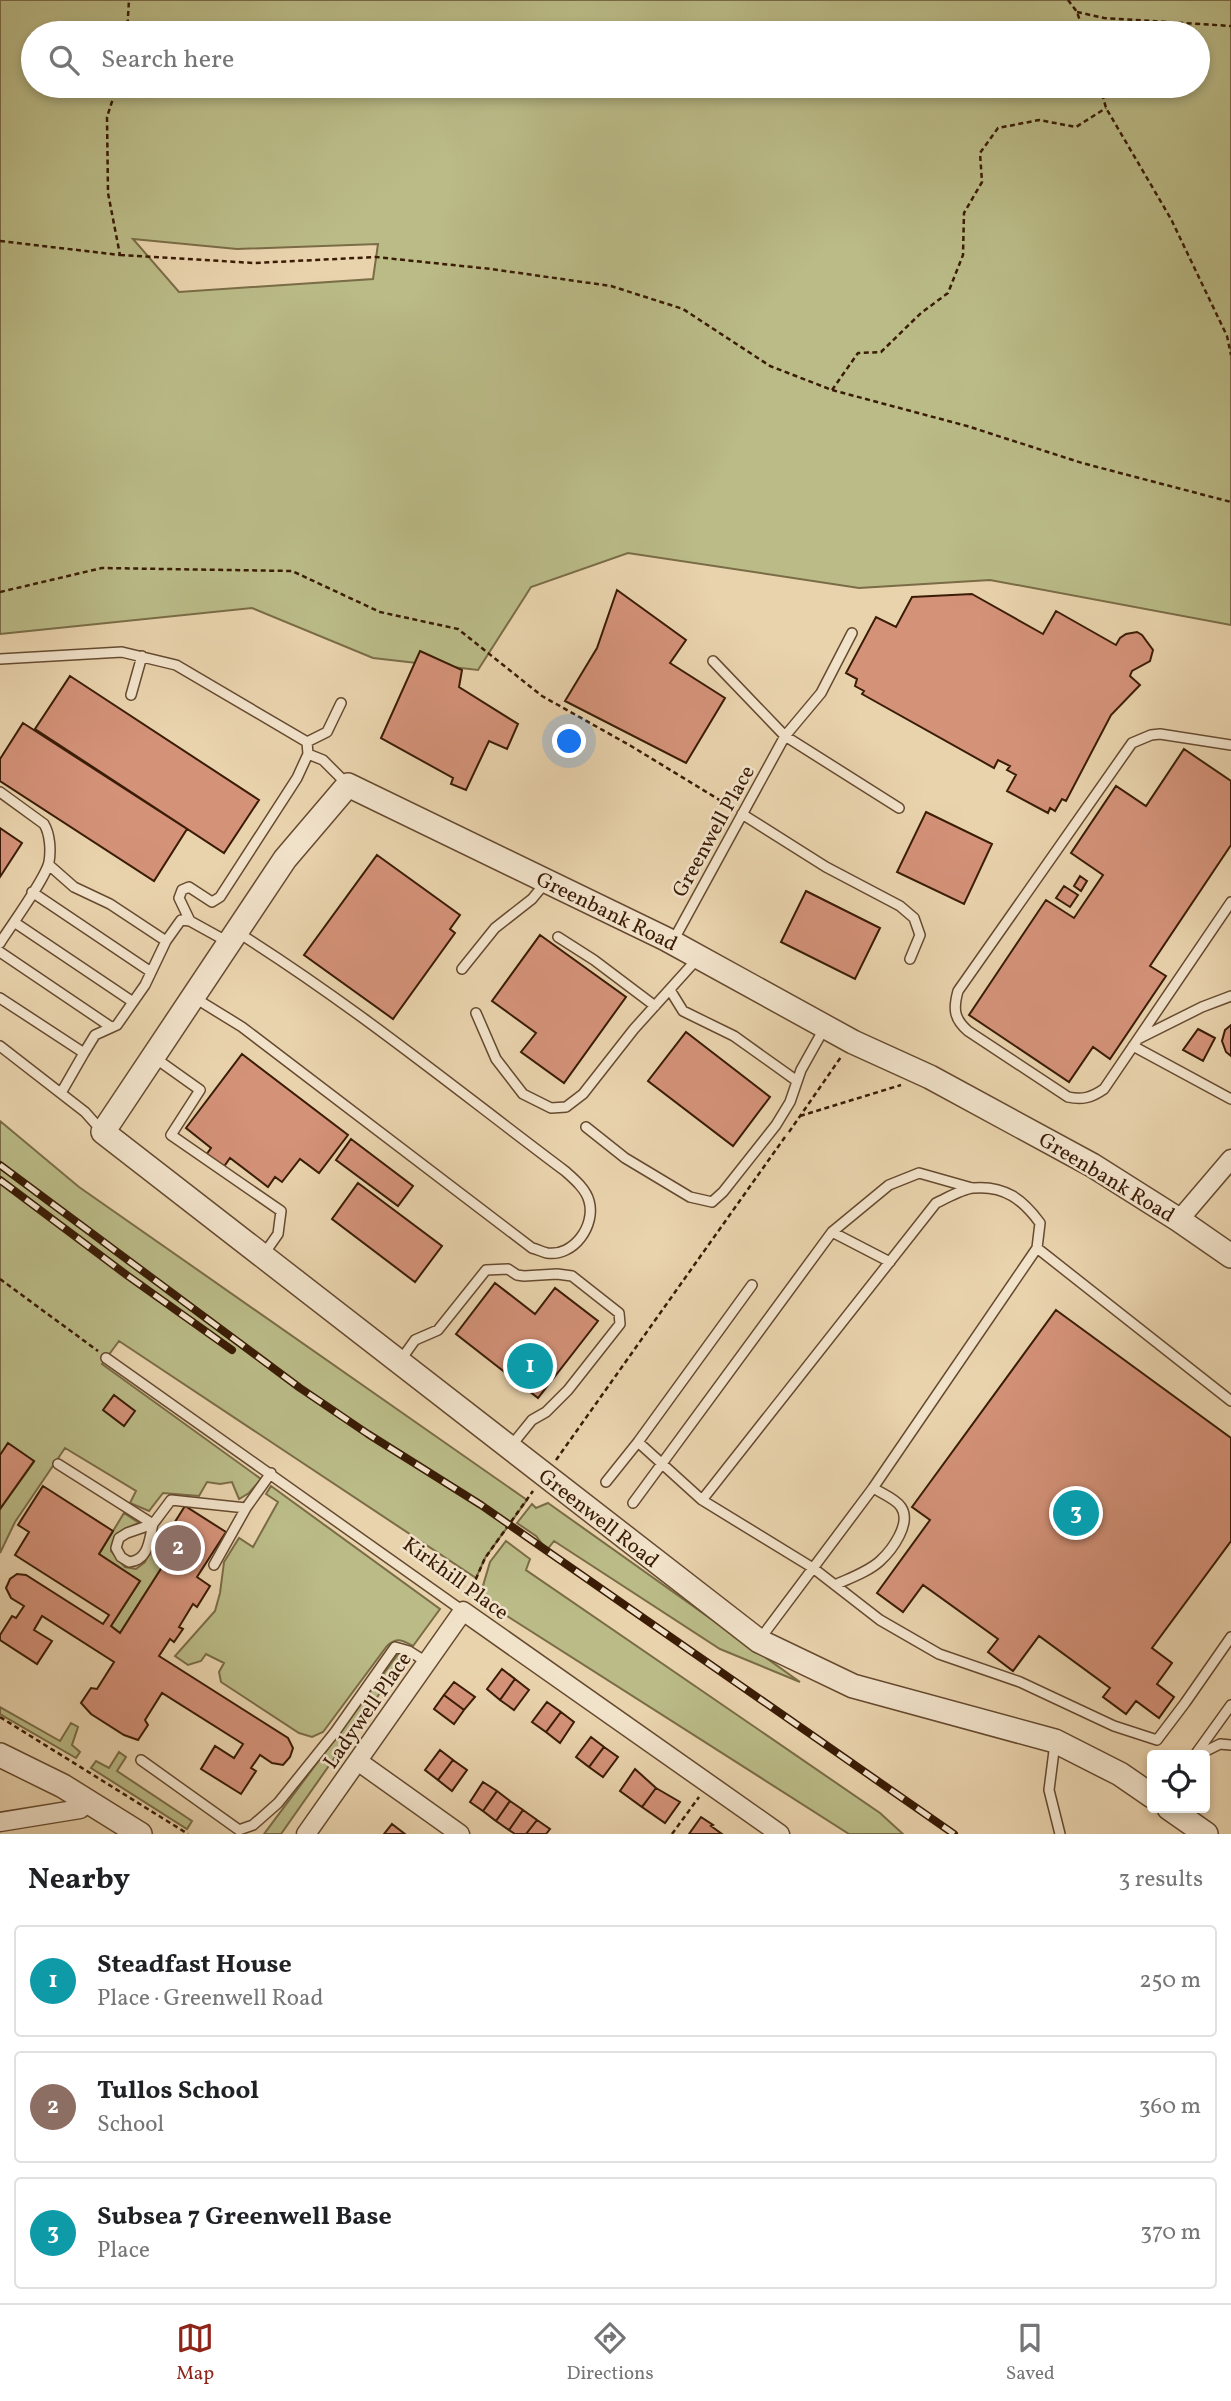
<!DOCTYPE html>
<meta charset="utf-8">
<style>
body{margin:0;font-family:Vollkorn,serif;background:#f6f6f6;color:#202124}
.controls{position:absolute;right:21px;bottom:21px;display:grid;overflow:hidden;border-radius:7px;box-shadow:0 4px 10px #0003}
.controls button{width:63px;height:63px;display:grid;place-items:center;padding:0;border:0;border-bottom:2px solid #e0e0e0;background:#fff;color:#202124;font:35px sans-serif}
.you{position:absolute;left:570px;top:742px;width:24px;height:24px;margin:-18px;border:5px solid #fff;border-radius:50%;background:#1a73e8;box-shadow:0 0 0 10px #1a73e833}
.badge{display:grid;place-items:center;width:46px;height:46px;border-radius:50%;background:#8f2418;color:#fff;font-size:23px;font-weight:700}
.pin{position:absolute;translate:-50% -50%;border:4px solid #fff;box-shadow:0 2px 7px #0006}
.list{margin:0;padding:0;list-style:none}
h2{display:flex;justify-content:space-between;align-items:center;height:91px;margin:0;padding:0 28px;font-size:30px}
h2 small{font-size:23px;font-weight:400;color:#757577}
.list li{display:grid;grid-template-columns:46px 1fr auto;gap:21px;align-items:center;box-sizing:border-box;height:112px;margin:0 14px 14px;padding:0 14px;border:2px solid #e0e0e0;border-radius:7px}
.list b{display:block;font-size:26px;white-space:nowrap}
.list p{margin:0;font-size:23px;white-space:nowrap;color:#757577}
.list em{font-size:23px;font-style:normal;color:#757577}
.icon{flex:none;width:38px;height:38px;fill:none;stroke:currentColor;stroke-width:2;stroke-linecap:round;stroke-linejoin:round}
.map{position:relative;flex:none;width:1231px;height:1834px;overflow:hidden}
.search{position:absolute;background:#fff;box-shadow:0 4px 10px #0003;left:21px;right:21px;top:21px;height:77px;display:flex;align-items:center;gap:18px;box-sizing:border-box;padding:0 24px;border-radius:38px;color:#757577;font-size:26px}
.sheet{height:469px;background:#fff}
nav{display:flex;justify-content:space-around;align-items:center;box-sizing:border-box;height:98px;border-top:2px solid #e0e0e0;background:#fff;font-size:19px;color:#757577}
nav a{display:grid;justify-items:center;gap:4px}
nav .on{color:#8f2418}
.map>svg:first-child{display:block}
.green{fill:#babb87;stroke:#7a6c46;stroke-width:2;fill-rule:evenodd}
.building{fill:#d49279;stroke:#3a1c05;stroke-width:2}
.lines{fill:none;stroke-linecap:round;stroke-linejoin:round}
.service-casing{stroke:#664a2f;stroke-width:12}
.minor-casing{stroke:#664a2f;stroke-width:21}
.tertiary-casing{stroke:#664a2f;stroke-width:26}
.path{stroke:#3a1c05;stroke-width:2.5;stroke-dasharray:5 3.5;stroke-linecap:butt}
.service{stroke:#f1e2ca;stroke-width:9}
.minor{stroke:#f1e2ca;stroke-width:18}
.tertiary{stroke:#f1e2ca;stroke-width:23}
.rail-casing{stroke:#3a1c05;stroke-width:8}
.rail{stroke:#f1e2ca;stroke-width:5;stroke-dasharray:16;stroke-linecap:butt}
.labels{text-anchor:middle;stroke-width:5;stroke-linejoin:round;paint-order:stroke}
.street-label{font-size:21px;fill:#3a1c05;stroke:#f1e2ca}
</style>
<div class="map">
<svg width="1231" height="1834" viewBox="0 0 1231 1834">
<rect width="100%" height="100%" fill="#e9d3ad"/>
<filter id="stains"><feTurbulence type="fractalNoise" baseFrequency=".00286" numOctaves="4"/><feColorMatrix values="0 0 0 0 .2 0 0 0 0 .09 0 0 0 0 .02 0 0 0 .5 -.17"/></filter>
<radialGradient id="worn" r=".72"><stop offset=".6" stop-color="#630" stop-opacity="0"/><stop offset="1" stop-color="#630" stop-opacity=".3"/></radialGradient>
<path class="green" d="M0 0H1231V625L990 580 859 588 628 553 531 587 478 670 373 658 252 608 0 634ZM123 24 128 33H1198V86H136V92L123 90 122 86H33V33H122ZM133 239 237 249 378 244 373 279 179 292Z
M0 1121 79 1187 527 1500 485 1558 476 1578 119 1341 102 1364 261 1479 249 1493 239 1499 232 1482 220 1484 207 1482 199 1496 163 1493 149 1511 130 1503 136 1491 65 1448 15 1522 0 1553V1509L34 1462 0 1455Z
M271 1486 440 1609 413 1646C402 1640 397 1637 387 1646L323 1732 312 1737 299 1733 221 1682 219 1672 224 1663 206 1654 201 1661 188 1665 175 1656 215 1611 220 1593 224 1562 239 1538 253 1547 278 1502 266 1494Z
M548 1503 800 1682 720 1649 554 1541 547 1550 536 1536 517 1523 532 1504 536 1508Z
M124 1513 139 1523C123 1529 114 1533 111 1551L125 1567 136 1569 145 1562 158 1534 164 1533 178 1542 120 1633 111 1626 140 1581 99 1554Z
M506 1541 530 1559 526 1570 880 1813 903 1834H849L482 1600 480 1596 490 1562Z
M399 1653 406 1656 281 1834H264Z
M0 1707 60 1741 71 1723 78 1727 72 1745 80 1752 76 1758 0 1714Z
M119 1752 126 1757 117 1771 192 1821 187 1829 91 1768 96 1761 109 1768Z"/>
<path class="building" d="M617 590 686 640 670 663 725 698 686 763 565 701 597 648Z
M972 594 1043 634 1056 611 1116 645 1120 638 1126 634 1137 632 1142 635 1153 650 1150 661 1132 671 1130 676 1140 685 1111 715 1066 801 1062 799 1055 811 1050 808 1048 813 1007 791 1016 775 1007 770 1010 766 998 760 994 768 862 694 864 691 855 686 857 679 846 673 876 617 896 627 912 597Z
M420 651 462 670 459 687 518 724 507 749 489 741 466 790 451 784 453 778 381 738Z
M70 676 259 800 224 853 35 729Z
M23 723 187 829 154 881 0 781V759Z
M1184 749 1231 781V845L1150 966 1166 976 1110 1059 1093 1047 1069 1082 969 1015 1046 900 1074 918 1103 875 1071 853 1116 786 1146 806Z
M926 812 992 844 964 904 897 872Z
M0 828 22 843 0 877Z
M377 855 460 915 450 929 455 933 393 1019 304 955Z
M1080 876 1087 881 1081 891 1074 886Z
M1064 886 1078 895 1070 907 1056 898Z
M806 891 880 928 855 979 781 942Z
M540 935 626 997 564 1083 521 1052 536 1033 492 1001Z
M1231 1025V1056L1226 1052 1222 1041 1225 1030Z
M1198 1029 1215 1038 1203 1061 1183 1050Z
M686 1032 770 1097 733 1146 648 1081Z
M242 1054 348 1135 319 1173 300 1159 282 1182 275 1177 268 1187 230 1158 223 1168 206 1155 211 1148 186 1128Z
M351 1139 413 1186 398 1206 336 1160Z
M358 1183 442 1246 415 1282 332 1219Z
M495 1283 535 1314 555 1288 598 1321 538 1398 456 1334Z
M1056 1310 1231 1438V1541L1152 1648 1172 1663 1157 1684 1174 1697 1159 1718 1136 1701 1126 1714 1103 1697 1110 1688 1039 1636 1013 1671 988 1652 998 1639 923 1585 903 1612 877 1593 930 1520 912 1507Z
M114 1395 135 1411 124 1426 103 1410Z
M8 1443 34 1461 0 1509V1455Z
M43 1486 113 1531 99 1554 140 1581 111 1626 120 1633 178 1542 183 1545 189 1535 173 1525 185 1506 226 1532 197 1577 210 1586 197 1607 193 1604 179 1627 183 1629 174 1642 170 1639 159 1656 288 1738 293 1748 290 1757 283 1765 272 1763 260 1755 251 1768 256 1771 241 1794 201 1769 215 1746 234 1758 243 1744 162 1693 145 1720 148 1725 138 1740 124 1735 91 1714 81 1703 91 1688 97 1689 114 1662 42 1616 34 1630 52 1641 37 1664 0 1640V1635L12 1616 16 1618 24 1606 11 1598 6 1588 10 1579 17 1574 26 1575 103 1624 109 1615 15 1555 29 1532 18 1525Z
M502 1669 515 1679 500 1700 487 1689Z
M515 1679 529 1690 514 1710 500 1700Z
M454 1682 475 1697 464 1710 444 1695Z
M444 1695 464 1710 454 1724 434 1709Z
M547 1702 561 1712 546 1732 532 1722Z
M561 1712 574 1722 560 1743 546 1732Z
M591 1737 604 1747 589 1767 576 1757Z
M604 1747 618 1757 603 1777 589 1767Z
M440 1750 453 1760 438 1780 425 1770Z
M453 1760 467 1770 452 1791 438 1780Z
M635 1769 656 1788 642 1807 620 1791Z
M483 1782 497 1791 483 1811 470 1802Z
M656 1788 680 1802 665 1823 642 1807Z
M497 1791 510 1801 496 1821 483 1811Z
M510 1801 523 1810 509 1830 496 1821Z
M523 1810 537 1820 526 1834H515L509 1830Z
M701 1817 713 1825 711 1826 722 1834H689Z
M537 1820 550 1829 546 1834H526Z
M392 1824 405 1834H384Z"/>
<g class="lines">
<g class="service-casing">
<path id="service" d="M0 659 122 652 176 665 307 742 308 754 297 778 220 897 212 902 189 887 182 890 179 898 190 921
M713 661 785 736 899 808
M131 695 142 656
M307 742 327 732 341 703
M1231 745 1160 734 1151 735 1132 743 958 991C953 1009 954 1019 968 1031L1068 1097C1082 1100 1091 1098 1104 1089L1231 902
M308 754 323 760 347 784
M0 792 44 824C50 834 51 850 49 862 46 878 10 927 0 943
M742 814 826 867 900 906 914 918 920 935 910 959
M49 865 74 887 110 904 166 941 145 985 117 1025 95 1035 84 1053
M32 892 151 972
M14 922 133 1002
M558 937 594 960 655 1006
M166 941 181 920 190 921 228 942
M673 941 785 736 821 693 852 633
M0 952 111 1027
M462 969 495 928 532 899 546 882
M670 990 683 1011 734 1036 797 1081
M0 998 84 1053 61 1093
M195 998 242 1027 532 1248C537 1249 542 1252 547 1253 574 1257 596 1225 589 1201 586 1189 574 1179 565 1171 457 1090 352 1004 237 932
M476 1013 496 1059 523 1094 551 1108 566 1107 583 1094 634 1029 698 958
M1138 1039 1202 1007 1231 996
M0 1046 85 1112 102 1131
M1133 1046 1231 1099
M155 1058 200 1090 171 1135 281 1211 278 1234 264 1254
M586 1127 625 1158 690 1197 712 1202 723 1192 776 1125 790 1102 801 1070 825 1027
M832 1232 890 1262
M1037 1248 1231 1401
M106 1358 463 1611
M400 1361 415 1340 438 1330 486 1270 508 1269 517 1275 524 1276 557 1274 572 1276 619 1313 620 1324 568 1390 546 1412 532 1420 511 1446
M638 1442 702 1500 813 1568 880 1620 939 1654 1020 1682 1114 1726 1157 1740 1185 1703 1231 1637
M58 1464 153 1524 171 1500 246 1508 271 1473
M606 1482 638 1442 752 1285
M702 1500 936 1203C947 1198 962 1189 973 1188 1005 1185 1023 1200 1040 1223L1037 1248 873 1488 760 1639
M633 1503 832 1232 889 1185 919 1173 972 1188
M153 1524C149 1540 149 1560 129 1562L121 1557 116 1548 119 1538 127 1533Z
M214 1565 246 1508
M835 1585C850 1578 868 1572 880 1561 892 1550 912 1523 901 1507 896 1499 881 1493 873 1488
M1055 1743 1049 1790 1060 1834
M1195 1755 1231 1705
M1198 1755 1220 1744 1231 1745
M141 1760 239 1830 253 1825 278 1803 335 1732 395 1647 409 1651 428 1663"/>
</g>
<g class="minor-casing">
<path id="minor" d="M1179 1220 1231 1159
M359 1762 460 1834
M0 1822 80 1809 87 1801
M306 1834 463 1611 780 1834"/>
</g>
<g class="tertiary-casing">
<path id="tertiary" d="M0 1755 63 1786 140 1834
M1152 1796 1120 1774 1055 1741 853 1686 759 1641 103 1132 285 859 348 785 666 939 853 1042 930 1077 1092 1165 1179 1220 1231 1256
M1169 1808 1206 1834"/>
</g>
<path class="path" d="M1068 0 1077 12 1084 33
M1077 12 1104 18 1231 26
M127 33 129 0
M1100 86 1106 108 1171 219 1227 336 1231 355
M0 241 120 255 108 193 107 117 117 86
M120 255 254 263 376 257 491 269 611 286 683 309 770 366 832 390 967 426 1082 463 1231 502
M832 390 858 353 881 352 921 313 948 293 963 255 964 213 982 182 980 153 998 128 1039 120 1076 127 1106 108
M0 592 102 568 292 571 380 612 458 629 542 696 631 746 731 807
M800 1116 901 1085
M789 1132 841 1057
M0 1279 98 1351
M556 1460 785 1137
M469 1595 485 1558 533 1491
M0 1717 188 1834
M672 1834 699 1797"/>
<use href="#service" class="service"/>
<use href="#minor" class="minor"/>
<use href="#tertiary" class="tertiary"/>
<g class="rail-casing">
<path id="rail" d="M0 1165 300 1388 368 1434 481 1505 954 1834
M0 1180 128 1276 232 1350"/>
</g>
<use href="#rail" class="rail"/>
</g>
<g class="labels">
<g class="street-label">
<text transform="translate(713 831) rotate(-61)" y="7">Greenwell Place</text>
<text transform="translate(607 911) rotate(26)" y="7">Greenbank Road</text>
<text transform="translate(1107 1177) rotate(31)" y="7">Greenbank Road</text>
<text transform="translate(599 1518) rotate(38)" y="7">Greenwell Road</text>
<text transform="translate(456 1578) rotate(36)" y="7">Kirkhill Place</text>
<text transform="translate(367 1710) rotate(-55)" y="7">Ladywell Place</text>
</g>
</g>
<rect width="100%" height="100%" filter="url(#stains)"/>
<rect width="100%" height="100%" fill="url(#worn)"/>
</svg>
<div class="controls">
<button><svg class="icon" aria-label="locate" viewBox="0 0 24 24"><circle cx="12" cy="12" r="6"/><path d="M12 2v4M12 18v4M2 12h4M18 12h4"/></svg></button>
</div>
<div class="you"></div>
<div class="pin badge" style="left:530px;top:1366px;background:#0f9aa8">1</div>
<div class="pin badge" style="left:178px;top:1548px;background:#8d6e63">2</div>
<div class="pin badge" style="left:1076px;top:1513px;background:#0f9aa8">3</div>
<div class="search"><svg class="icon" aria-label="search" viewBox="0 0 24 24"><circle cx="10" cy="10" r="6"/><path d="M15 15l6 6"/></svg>Search here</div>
</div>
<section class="sheet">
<h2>Nearby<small>3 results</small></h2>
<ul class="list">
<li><span class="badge" style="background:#0f9aa8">1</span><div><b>Steadfast House</b><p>Place · Greenwell Road</p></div><em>250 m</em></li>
<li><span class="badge" style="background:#8d6e63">2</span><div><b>Tullos School</b><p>School</p></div><em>360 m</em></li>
<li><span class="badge" style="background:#0f9aa8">3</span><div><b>Subsea 7 Greenwell Base</b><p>Place</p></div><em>370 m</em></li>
</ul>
</section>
<nav>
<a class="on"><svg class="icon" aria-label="map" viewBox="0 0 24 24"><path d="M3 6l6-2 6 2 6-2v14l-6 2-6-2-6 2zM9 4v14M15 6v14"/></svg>Map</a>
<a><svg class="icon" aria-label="directions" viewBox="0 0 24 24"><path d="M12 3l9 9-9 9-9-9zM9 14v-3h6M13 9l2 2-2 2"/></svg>Directions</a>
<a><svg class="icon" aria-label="saved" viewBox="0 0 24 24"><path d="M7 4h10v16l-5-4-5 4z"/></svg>Saved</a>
</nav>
